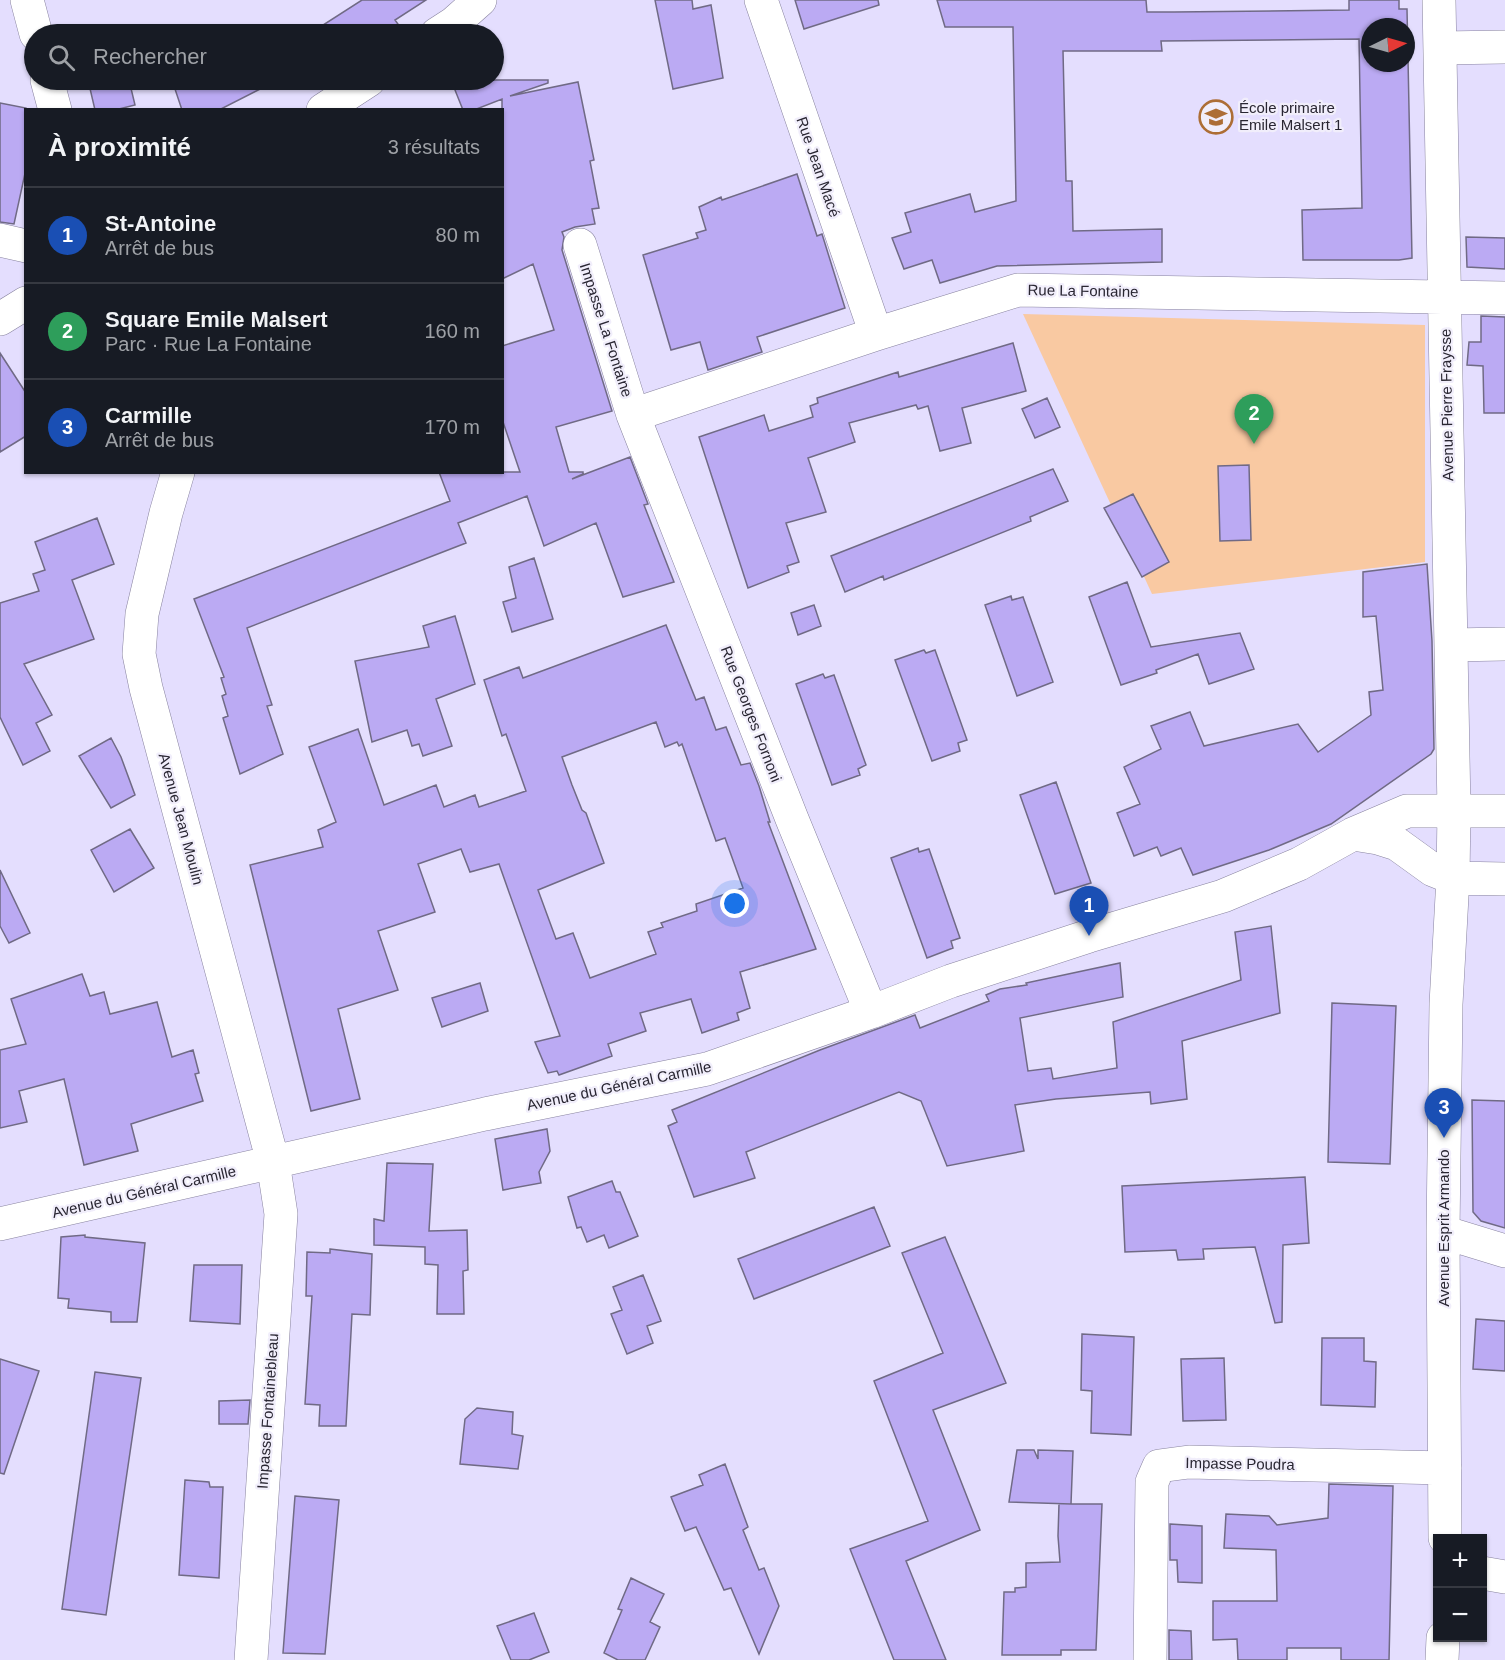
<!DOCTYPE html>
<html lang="fr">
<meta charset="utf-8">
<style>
body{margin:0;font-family:Arial,sans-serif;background:#242831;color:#f1f3f6}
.controls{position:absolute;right:18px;bottom:18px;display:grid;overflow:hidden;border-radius:0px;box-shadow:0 2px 4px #0004}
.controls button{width:54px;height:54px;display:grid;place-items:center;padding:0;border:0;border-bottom:2px solid #363941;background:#171b24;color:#f1f3f6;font:30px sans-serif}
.compass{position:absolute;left:1361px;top:18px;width:54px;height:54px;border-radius:50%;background:#171b24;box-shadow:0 2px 4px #0004;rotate:85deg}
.you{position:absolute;left:735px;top:904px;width:21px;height:21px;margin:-15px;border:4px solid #fff;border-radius:50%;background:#1a73e8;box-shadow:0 0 0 9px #1a73e833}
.badge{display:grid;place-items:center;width:39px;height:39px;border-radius:50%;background:#b45309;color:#fff;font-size:20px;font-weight:700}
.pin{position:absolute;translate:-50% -50px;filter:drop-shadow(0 2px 3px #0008)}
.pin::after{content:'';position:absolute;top:32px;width:21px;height:18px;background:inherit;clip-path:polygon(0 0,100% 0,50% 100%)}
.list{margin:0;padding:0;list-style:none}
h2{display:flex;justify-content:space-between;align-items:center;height:78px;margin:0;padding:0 24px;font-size:26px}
h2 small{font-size:20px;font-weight:400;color:#9ea1a6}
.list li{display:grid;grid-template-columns:39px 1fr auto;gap:18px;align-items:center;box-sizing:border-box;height:96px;padding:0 24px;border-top:2px solid #363941}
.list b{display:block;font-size:22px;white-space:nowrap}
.list p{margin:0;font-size:20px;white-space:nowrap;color:#9ea1a6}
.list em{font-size:20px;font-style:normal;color:#9ea1a6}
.icon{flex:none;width:33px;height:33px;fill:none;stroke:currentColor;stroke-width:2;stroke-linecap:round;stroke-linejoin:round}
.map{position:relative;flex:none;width:1505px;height:1660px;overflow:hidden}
.search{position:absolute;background:#171b24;box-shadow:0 2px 4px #0004;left:24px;top:24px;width:480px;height:66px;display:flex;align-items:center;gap:15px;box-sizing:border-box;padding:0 21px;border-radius:33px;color:#9ea1a6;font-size:22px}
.panel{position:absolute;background:#171b24;box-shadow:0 2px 4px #0004;left:24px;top:108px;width:480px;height:366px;border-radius:0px}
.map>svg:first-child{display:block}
.green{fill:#f9c9a2}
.building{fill:#bbaaf3;stroke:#706a85;stroke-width:1.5;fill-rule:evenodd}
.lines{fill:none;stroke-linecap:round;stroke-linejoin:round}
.minor-casing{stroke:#88839f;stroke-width:34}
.minor{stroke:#fff;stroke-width:33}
.labels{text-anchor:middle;stroke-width:4.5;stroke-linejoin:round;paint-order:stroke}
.poi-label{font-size:15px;fill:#292632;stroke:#f1eefb;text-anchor:start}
.street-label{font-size:15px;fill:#292632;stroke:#f1eefb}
</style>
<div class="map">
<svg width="1505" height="1660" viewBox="0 0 1505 1660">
<rect width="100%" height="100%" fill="#e4defe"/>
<path class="green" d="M1023 314 1425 325V562L1152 594Z"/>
<path class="building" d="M362 0H426L395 20 405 34H309Z
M655 0H692L693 9 711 5 723 78 673 89Z
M795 0H878L879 5 804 29Z
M937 0H1146L1147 12H1174L1349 10V0H1399V9H1407L1412 258 1399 260H1303L1302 210 1362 208 1359 39 1161 41 1162 51H1063L1066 181H1072L1073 231 1162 229V262L997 266 940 283 932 260 904 269 892 238 911 232 905 213 970 194 975 212 1016 201 1013 27H945ZM1370 27H1406V63H1370Z
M88 80H129L135 105 115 110H95Z
M172 80H278L219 110H182Z
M451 80H548V83L510 96 578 82 594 160 590 161 599 208 592 209 595 224 575 227 562 232 564 237 562 250 612 411 556 427 569 472H583V474L572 479 630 457 648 504 644 505 674 582 623 597 596 523 544 546 527 496 458 523 466 543 247 628 272 705 267 706 283 754 240 774 223 718 228 716 222 696 226 694 221 678 224 677 194 599 450 501 439 472H520L502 419V346L554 330 533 264 502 279V99L474 110H463Z
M0 103 26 108V169L14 224 0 222Z
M797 174 817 236 822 234 845 308 757 337 762 352 708 370 700 342 671 350 643 255 698 238 696 233 706 230 699 207 721 197 722 200Z
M1466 237 1505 238V269L1467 267Z
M1481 316 1505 317V413H1484L1483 366 1467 365 1469 342H1481Z
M1013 343 1026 391 962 408 971 443 940 451 928 406 918 409 916 405 849 423 855 442 808 458 826 512 786 523 799 562 787 566 789 572 748 588 699 437 764 415 769 431 813 417 810 406 818 403 817 398 898 372 899 377Z
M0 353 26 393V436L0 452Z
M1047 398 1060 427 1035 438 1022 409Z
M1249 465 1251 540 1220 541 1218 466Z
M1053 469 1068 501 1030 517 1031 521 884 580 883 576 845 592 831 556Z
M1133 494 1169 562 1142 577 1104 508Z
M97 518 114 564 72 580 94 639 24 664 52 715 36 723 50 751 23 765 0 717V603L39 591 33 574 45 570 35 542Z
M534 558 553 619 512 632 503 602 516 598 509 567Z
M1427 564 1432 641 1434 749 1431 754 1331 824 1269 850 1193 875 1181 848 1161 856 1157 847 1134 856 1117 813 1140 804 1124 767 1161 749 1151 726 1190 712 1204 746 1298 724 1318 752 1371 715 1369 692 1383 690 1376 616 1363 617V572Z
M1127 582 1151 647 1240 633 1254 669 1209 684 1198 654 1156 670 1157 673 1121 685 1089 597Z
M1011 596 1012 600 1023 597 1053 682 1017 696 985 605Z
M814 605 821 626 798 635 791 613Z
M455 616 475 684 436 699 452 746 423 756 419 744 412 746 407 730 372 742 355 661 429 647 423 626Z
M666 625 696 700 704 697 716 730 726 727 741 765 750 763 759 786 770 822H768L816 949 740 972 750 1008 737 1013 739 1020 702 1033 691 999 640 1013 646 1031 608 1044 612 1056 559 1075 557 1071 548 1073 535 1042 560 1036 499 864 470 872 461 849 418 864 435 912 378 931 398 990 338 1009 360 1099 311 1111 250 865 323 847 318 830 336 822 309 747 358 729 384 805 436 785 444 807 475 795 479 807 526 791 506 734 502 736 484 680 519 667 523 678ZM656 722 665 747 677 742 679 746 682 744 716 841 725 838 743 888 696 904 697 911 661 923 663 927 648 932 656 954 590 978 573 933 556 939 538 890 604 863 586 813 582 810 572 785 562 757Z
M924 650 926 653 935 650 967 740 958 743 960 751 932 761 895 660Z
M823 674 825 678 834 675 866 765 858 769 860 775 832 785 796 684Z
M111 738 121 757 135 795 111 808 79 756Z
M1056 782 1091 883 1055 894 1020 795Z
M130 829 154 868 114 892 91 850Z
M918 848 919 852 929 849 960 938 951 941 953 948 927 958 891 858Z
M0 870 30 933 9 943 0 926Z
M1271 926 1280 1013 1182 1041 1187 1099 1151 1104 1150 1092 1056 1099 1015 1105 1024 1151 947 1166 921 1101 899 1092 746 1152 755 1178 694 1197 668 1126 677 1122 672 1110 820 1050 915 1015 920 1028 989 1001 986 995 1000 989 1027 985 1026 983 1120 963 1123 997 1020 1018 1028 1071 1051 1068 1053 1079 1117 1068 1113 1022 1241 980 1235 932Z
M82 974 90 996 104 992 110 1014 157 1002 172 1057 193 1050 199 1073 195 1074 203 1101 131 1124 138 1151 84 1165 64 1079 19 1091 27 1122 0 1128V1050L26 1044 11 999Z
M480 983 488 1011 442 1027 432 998Z
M1332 1003 1396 1006 1390 1164 1328 1162Z
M1472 1100 1505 1101V1228L1481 1221 1473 1212Z
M547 1129 550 1151 539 1172 541 1183 503 1190 495 1139Z
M387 1163 433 1164 429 1231 467 1230 468 1270 463 1271 464 1314H437L438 1265 425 1264V1247L374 1245V1219L384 1221Z
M1305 1177 1309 1243 1283 1245 1282 1322 1275 1323 1255 1247 1203 1249 1204 1259 1178 1260 1176 1250 1125 1252 1122 1186Z
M612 1181 616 1192H620L638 1236 609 1248 604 1235 587 1242 581 1227 577 1228 568 1197Z
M874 1207 890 1246 754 1299 738 1259Z
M85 1235V1237L145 1243 137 1322H111V1312L68 1308 69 1299 58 1298 61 1237Z
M945 1237 1006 1383 933 1410 980 1530 906 1561 946 1660H894L850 1549 928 1521 874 1381 943 1353 902 1253Z
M330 1249 372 1254 370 1315 352 1314 346 1426H319L320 1405 305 1404 312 1296H306L307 1252 330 1253Z
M194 1265H242L240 1324 190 1321Z
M643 1275 661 1321 647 1326 653 1343 627 1354 611 1314 622 1310 613 1287Z
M1476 1319 1505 1321V1371L1473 1369Z
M1082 1334 1134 1337 1131 1435 1091 1433 1092 1391 1081 1390Z
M1322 1338H1364V1361L1376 1362 1375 1407 1321 1405Z
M1224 1358 1226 1420 1183 1421 1181 1359Z
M0 1359 39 1371 4 1474 0 1473Z
M95 1372 141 1378 106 1615 62 1609Z
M250 1400 248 1424H219V1401Z
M477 1408 513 1412 512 1434 523 1436 518 1469 460 1464 465 1419Z
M1017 1450H1034L1038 1459V1450L1073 1451 1071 1504 1009 1502Z
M725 1464 748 1527 743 1530 759 1570 764 1568 779 1606 759 1654 731 1588 724 1590 696 1527 685 1531 671 1497 703 1485 699 1475Z
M185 1480 209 1482 210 1487H223L219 1578 179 1575Z
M1329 1484 1393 1486 1389 1660H1341V1648H1287V1660H1238L1237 1639 1213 1640V1601H1277L1276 1550 1224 1548 1226 1514 1269 1516 1277 1525 1328 1518Z
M295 1496 339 1500 325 1654 283 1653Z
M1059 1504H1102L1096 1650H1061V1655H1002L1004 1592H1015V1588L1026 1587V1563L1060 1562 1058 1536Z
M1170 1524 1202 1526V1583L1178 1582 1177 1560H1170Z
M631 1578 664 1594 650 1622 660 1627 645 1660H618L604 1653 622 1610 618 1609Z
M534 1613 549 1652 529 1660H511L497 1626Z
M1169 1630 1191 1631 1192 1660H1169Z"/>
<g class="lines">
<g class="minor-casing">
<path id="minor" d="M27 0 36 34
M761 0 876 334
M1439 0 1454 810 1453 878 1446 1004 1443 1232 1445 1538
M437 34 454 23 480 0
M1440 48 1505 47
M47 80 55 110
M323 110 369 80
M0 240 26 246
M580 245 633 415 792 819 871 1012
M0 319 26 303
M633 415 876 334 1018 290 1505 298
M178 472 166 513 142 614 139 654 146 688 273 1162 281 1214 251 1660
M1451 645 1505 644
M1353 834 1378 838 1397 844 1433 870 1453 878 1505 879
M0 1224 485 1114 707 1069 871 1012 951 981 1089 936 1223 896 1299 864 1353 834 1407 811H1505
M1443 1232 1505 1251
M1482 1573 1505 1577
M1150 1660 1152 1482 1159 1466 1189 1462 1445 1468
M1442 1660 1443 1638"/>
</g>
<use href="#minor" class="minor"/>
</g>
<defs>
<g id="school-ring" transform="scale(1.725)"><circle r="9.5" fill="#f1eefb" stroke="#ad6e35" stroke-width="1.5"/><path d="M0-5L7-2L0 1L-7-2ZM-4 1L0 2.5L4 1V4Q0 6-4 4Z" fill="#ad6e35"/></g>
</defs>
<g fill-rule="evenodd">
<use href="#school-ring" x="1216" y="117"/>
</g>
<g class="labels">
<g class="poi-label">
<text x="1239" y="113">École primaire<tspan x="1239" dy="17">Emile Malsert 1</tspan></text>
</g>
<g class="street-label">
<text transform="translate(818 167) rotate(71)" y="5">Rue Jean Macé</text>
<text transform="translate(1083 291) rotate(1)" y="5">Rue La Fontaine</text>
<text transform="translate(606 330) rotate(72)" y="5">Impasse La Fontaine</text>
<text transform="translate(1447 405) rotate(-91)" y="5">Avenue Pierre Fraysse</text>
<text transform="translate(751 714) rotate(69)" y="5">Rue Georges Fornoni</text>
<text transform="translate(181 819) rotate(75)" y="5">Avenue Jean Moulin</text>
<text transform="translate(619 1086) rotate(-12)" y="5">Avenue du Général Carmille</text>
<text transform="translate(144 1192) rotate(-13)" y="5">Avenue du Général Carmille</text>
<text transform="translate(1444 1228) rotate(-90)" y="5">Avenue Esprit Armando</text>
<text transform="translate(268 1411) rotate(-86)" y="5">Impasse Fontainebleau</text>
<text transform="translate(1240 1464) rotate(1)" y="5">Impasse Poudra</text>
</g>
</g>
</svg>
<div class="controls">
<button>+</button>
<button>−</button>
</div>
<svg class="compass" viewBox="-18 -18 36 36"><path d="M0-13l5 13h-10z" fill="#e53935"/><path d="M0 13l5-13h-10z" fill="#9ea1a6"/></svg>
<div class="you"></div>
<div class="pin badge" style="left:1089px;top:936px;background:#1a4fb4">1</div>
<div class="pin badge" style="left:1254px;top:444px;background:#2e9e5b">2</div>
<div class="pin badge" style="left:1444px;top:1138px;background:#1a4fb4">3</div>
<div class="search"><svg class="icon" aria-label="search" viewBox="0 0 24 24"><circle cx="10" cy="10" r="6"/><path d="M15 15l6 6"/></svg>Rechercher</div>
<section class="panel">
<h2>À proximité<small>3 résultats</small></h2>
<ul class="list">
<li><span class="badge" style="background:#1a4fb4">1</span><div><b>St-Antoine</b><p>Arrêt de bus</p></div><em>80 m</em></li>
<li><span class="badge" style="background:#2e9e5b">2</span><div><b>Square Emile Malsert</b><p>Parc · Rue La Fontaine</p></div><em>160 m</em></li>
<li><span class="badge" style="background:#1a4fb4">3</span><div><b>Carmille</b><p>Arrêt de bus</p></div><em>170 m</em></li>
</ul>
</section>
</div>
